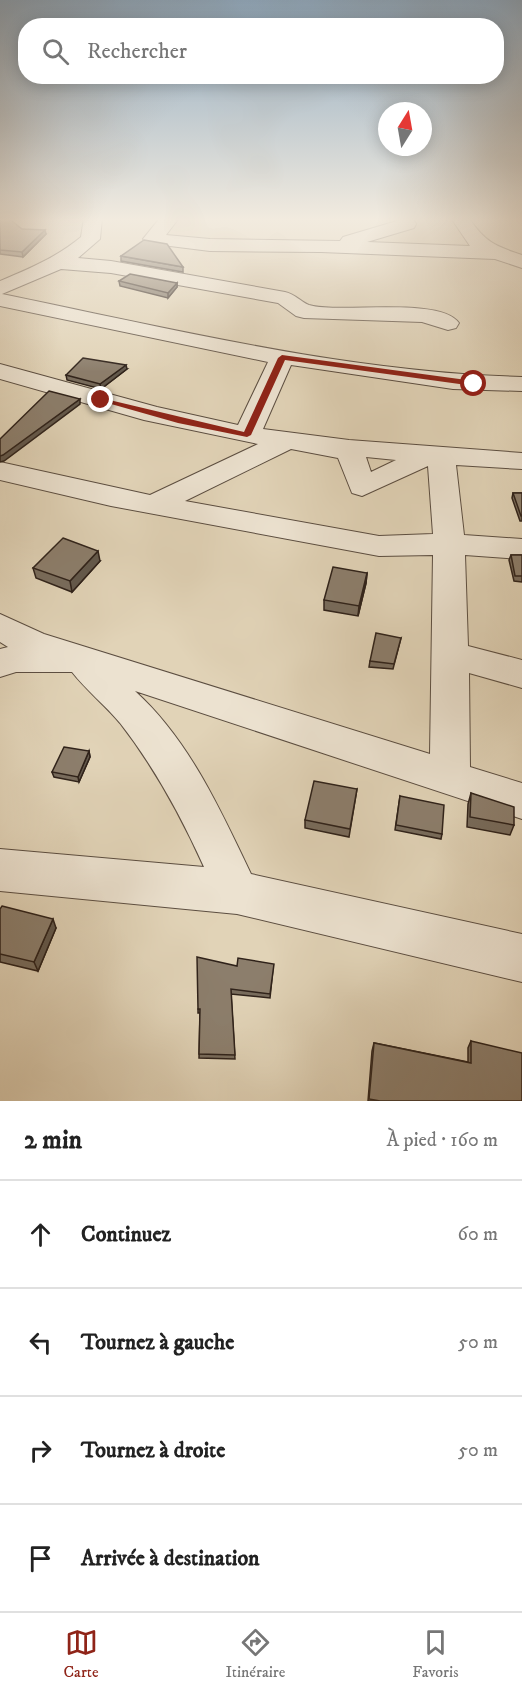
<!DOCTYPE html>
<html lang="fr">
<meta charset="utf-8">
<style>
body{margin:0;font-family:"IM FELL DW Pica",serif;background:#f2f2f2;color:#222}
.compass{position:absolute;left:378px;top:102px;width:54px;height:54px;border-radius:50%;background:#fff;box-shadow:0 3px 15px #0003;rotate:11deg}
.stop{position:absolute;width:18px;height:18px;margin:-14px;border:4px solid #8f2418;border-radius:50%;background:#fff}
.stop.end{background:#8f2418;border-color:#fff;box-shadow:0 2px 6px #0008}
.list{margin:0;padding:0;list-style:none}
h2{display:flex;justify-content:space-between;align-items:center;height:78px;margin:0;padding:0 24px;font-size:26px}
h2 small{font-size:20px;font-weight:400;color:#767676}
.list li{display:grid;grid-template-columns:39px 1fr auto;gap:18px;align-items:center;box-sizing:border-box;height:108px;padding:0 24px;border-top:2px solid #e0e0e0}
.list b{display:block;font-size:22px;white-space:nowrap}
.list em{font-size:20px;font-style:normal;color:#767676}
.icon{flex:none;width:33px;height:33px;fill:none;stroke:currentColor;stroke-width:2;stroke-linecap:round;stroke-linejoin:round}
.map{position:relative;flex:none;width:522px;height:1101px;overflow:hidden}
.search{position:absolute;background:#fff;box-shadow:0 3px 15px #0003;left:18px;right:18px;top:18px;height:66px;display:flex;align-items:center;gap:15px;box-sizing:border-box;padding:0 21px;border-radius:24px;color:#767676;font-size:22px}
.sheet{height:510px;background:#fff}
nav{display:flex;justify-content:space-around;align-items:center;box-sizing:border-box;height:84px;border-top:2px solid #e0e0e0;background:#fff;font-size:16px;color:#767676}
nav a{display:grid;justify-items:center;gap:3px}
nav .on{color:#8f2418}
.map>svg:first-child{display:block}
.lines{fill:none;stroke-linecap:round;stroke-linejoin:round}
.street-casing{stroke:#5c4e41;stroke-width:2}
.street{fill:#ece2d0;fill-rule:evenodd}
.wall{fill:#786c5d;stroke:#2f221a;stroke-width:1.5}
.shaded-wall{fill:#62584c;stroke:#2f221a;stroke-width:1.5}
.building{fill:#8c7e6c;stroke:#2f221a;stroke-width:1.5}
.route{fill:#8f2418}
</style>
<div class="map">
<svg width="522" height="1101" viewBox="0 0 522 1101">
<rect width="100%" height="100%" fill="#e1d3b7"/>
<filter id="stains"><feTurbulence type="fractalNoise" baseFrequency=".00333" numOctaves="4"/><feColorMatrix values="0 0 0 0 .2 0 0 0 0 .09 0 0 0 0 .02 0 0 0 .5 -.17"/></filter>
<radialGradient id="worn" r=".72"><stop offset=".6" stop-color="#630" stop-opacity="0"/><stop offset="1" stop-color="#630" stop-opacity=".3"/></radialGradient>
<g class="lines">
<g class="street-casing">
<path id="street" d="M84 218H102L100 239 78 258 111 261 285 292C295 294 301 302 309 305 340 314 440 296 459 323L456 328 448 330 422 322 304 318 296 316 278 303 111 273 61 269 2 294C173 329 346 372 522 377V391L453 389 291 365 263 429 349 440 522 453V469L456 465 464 535 522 539V559L465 555 468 646 522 660V688L469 673 470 767 522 783V819L135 691C189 740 220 809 251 874L522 934V982L237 914 0 891V849L204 867C181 816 155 768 120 723 105 705 87 691 72 672H16L0 677V649L8 647 0 642V614L44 634 430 754 433 555 379 556 111 506 0 480V462L150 495 258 444 144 420 0 379V364L157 407 238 425 268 362 0 306V281C29 269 57 257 81 237ZM291 449 338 458 352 493 362 496 428 466 433 534 379 536 185 501ZM366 457 396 460 371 472Z
M160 218H179L166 235 210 239 340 241 343 237 407 218 414 220 416 224 414 228 367 242 470 246 451 218H469C485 242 495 246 522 255V268L495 259 321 252 210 251 146 243 143 239Z"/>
</g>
<use href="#street" class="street"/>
</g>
<path class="wall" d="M0 218 22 229 46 234 23 257 0 254Z
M121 256 183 267V272L121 261Z
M119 281 177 283V287L168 298 120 286Z
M127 369 101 389 67 380 66 375Z
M513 493H522V521H520L512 498Z
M511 555H522V582L514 581 509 560Z
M100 561 72 592 36 578 33 568Z
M367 573 366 583 358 616 324 610V600Z
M401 638 393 669 369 667 370 661Z
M89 751 90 757 79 782 54 777 52 772Z
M357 789 349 837 305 828V820Z
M471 793 514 825 510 835 467 827 468 804Z
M400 796 442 834 441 839 395 830Z
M0 909 56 928 38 971 0 962Z
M237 966 273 969 270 998 231 994 235 1059 199 1058 200 1013H198V1009Z
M471 1041 522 1101H368L372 1051 374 1043 468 1062V1048Z"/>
<path class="shaded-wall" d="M45 230 46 234 23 257 22 252Z
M177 283V287L168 298V293Z
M126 365 127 369 101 389 100 384Z
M80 399V404L4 461 0 462V456Z
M98 551 100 561 72 592 70 581Z
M367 573 366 583 358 616 359 606Z
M89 751 90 757 79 782 78 777Z
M53 919 56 928 38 971 34 962Z"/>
<path class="building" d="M0 218H8L22 229 45 230 22 252 0 250Z
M144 240 167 244 183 267 121 256Z
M130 274 177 283 168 293 119 281Z
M83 358 126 365 100 384 66 375Z
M49 391 80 399 3 455 0 456V439Z
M513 493H522V516H521Z
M63 538 98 551 70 581 33 568Z
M511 555H522V576H515Z
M333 567 367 573 359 606 324 600Z
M376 633 401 638 394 664 370 661Z
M64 747 89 751 78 777 52 772Z
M314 781 357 789 350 829 305 820Z
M471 793 514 807V825L470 817Z
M400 796 444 805 442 834 396 825Z
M2 906 53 919 34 962 0 954V909Z
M197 957 237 966 238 958 274 964 270 994 231 989 235 1055 199 1054 200 1009H198Z
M471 1041 522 1053V1101H380L369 1099 374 1043 471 1063Z"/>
<linearGradient id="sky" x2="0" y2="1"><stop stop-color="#8da8bf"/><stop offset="0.59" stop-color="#f2ebdf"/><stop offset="1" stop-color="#f2ebdf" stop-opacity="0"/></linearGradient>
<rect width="522" height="372" fill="url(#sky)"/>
<path class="route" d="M282 355 474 381 478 384 474 386 285 360 251 435 247 437 178 423 97 400 101 398 244 432 278 358Z"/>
<rect width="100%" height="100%" filter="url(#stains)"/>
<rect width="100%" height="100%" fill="url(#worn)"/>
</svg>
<svg class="compass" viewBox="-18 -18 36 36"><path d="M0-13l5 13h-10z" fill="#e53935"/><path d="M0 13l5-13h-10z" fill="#767676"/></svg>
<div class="stop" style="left:474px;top:384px"></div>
<div class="stop end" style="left:101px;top:400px"></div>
<div class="search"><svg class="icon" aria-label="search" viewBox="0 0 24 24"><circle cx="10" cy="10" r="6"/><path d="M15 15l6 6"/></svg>Rechercher</div>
</div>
<section class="sheet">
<h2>2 min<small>À pied · 160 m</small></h2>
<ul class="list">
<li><svg class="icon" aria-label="ahead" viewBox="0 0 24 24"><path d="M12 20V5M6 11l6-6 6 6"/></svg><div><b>Continuez</b></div><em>60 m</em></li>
<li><svg class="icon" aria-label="left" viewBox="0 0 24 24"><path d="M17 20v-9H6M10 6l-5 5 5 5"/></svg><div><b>Tournez à gauche</b></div><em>50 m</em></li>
<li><svg class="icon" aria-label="right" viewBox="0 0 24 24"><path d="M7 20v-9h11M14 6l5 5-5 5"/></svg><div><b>Tournez à droite</b></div><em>50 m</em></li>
<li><svg class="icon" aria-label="arrive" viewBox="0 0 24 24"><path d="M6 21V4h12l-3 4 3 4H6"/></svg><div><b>Arrivée à destination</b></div></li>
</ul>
</section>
<nav>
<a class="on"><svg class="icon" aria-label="map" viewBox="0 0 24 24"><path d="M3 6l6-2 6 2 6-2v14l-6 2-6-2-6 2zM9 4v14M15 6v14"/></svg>Carte</a>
<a><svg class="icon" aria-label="directions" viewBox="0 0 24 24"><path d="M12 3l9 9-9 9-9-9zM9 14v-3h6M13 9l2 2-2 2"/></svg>Itinéraire</a>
<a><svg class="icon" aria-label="saved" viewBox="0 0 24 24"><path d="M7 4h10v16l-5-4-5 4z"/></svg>Favoris</a>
</nav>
